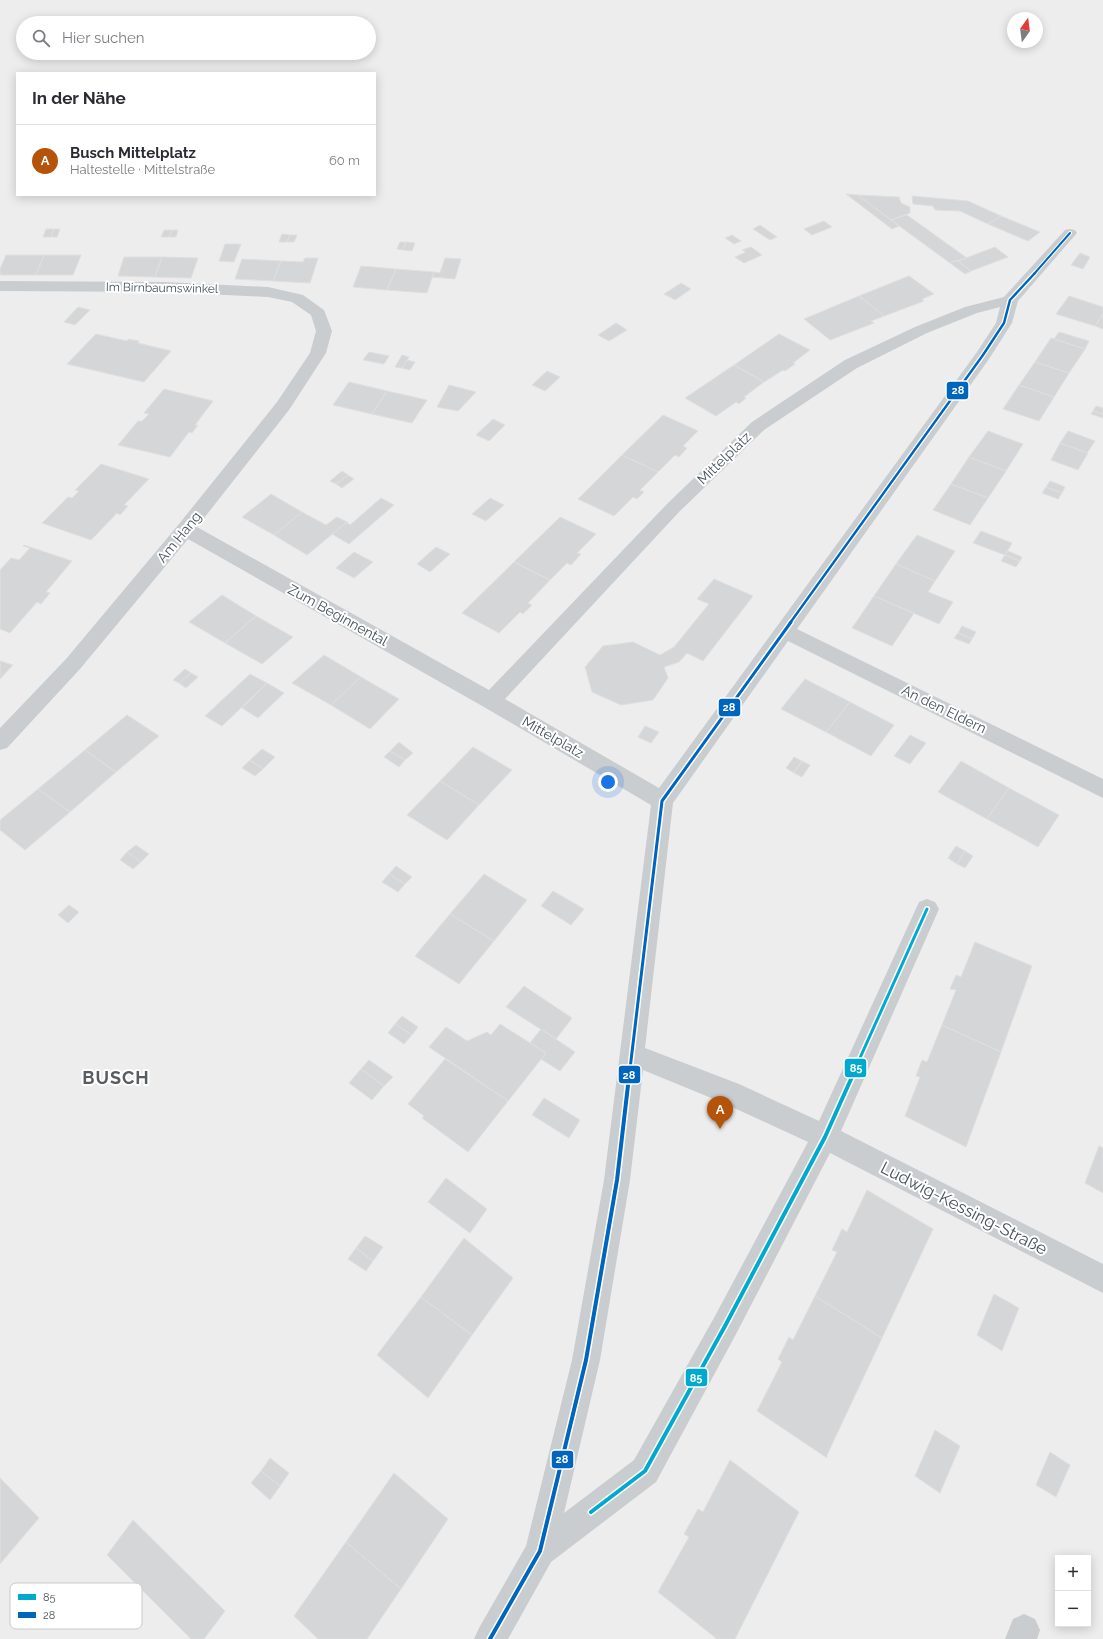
<!DOCTYPE html>
<html lang="de">
<meta charset="utf-8">
<style>
body{margin:0;font-family:Raleway,sans-serif;background:#f2f2f3;color:#2b2b33}
.controls{position:absolute;right:12px;bottom:12px;display:grid;overflow:hidden;border-radius:0px;box-shadow:0 2px 10px #0003}
.controls button{width:36px;height:36px;display:grid;place-items:center;padding:0;border:0;border-bottom:1px solid #e1e1e2;background:#fff;color:#2b2b33;font:20px sans-serif}
.compass{position:absolute;left:1007px;top:12px;width:36px;height:36px;border-radius:50%;background:#fff;box-shadow:0 2px 10px #0003;rotate:14deg}
.you{position:absolute;left:608px;top:782px;width:14px;height:14px;margin:-10px;border:3px solid #fff;border-radius:50%;background:#1a73e8;box-shadow:0 0 0 6px #1a73e833}
.badge{display:grid;place-items:center;width:26px;height:26px;border-radius:50%;background:#b45309;color:#fff;font-size:13px;font-weight:700}
.pin{position:absolute;translate:-50% -33px;filter:drop-shadow(0 1px 2px #0008)}
.pin::after{content:'';position:absolute;top:21px;width:14px;height:12px;background:inherit;clip-path:polygon(0 0,100% 0,50% 100%)}
.list{margin:0;padding:0;list-style:none}
h2{display:flex;justify-content:space-between;align-items:center;height:52px;margin:0;padding:0 16px;font-size:17px}
h2 small{font-size:13px;font-weight:400;color:#7c7c81}
.list li{display:grid;grid-template-columns:26px 1fr auto;gap:12px;align-items:center;box-sizing:border-box;height:72px;padding:0 16px;border-top:1px solid #e1e1e2}
.list b{display:block;font-size:15px;white-space:nowrap}
.list p{margin:0;font-size:13px;white-space:nowrap;color:#7c7c81}
.list em{font-size:13px;font-style:normal;color:#7c7c81}
.icon{flex:none;width:22px;height:22px;fill:none;stroke:currentColor;stroke-width:2;stroke-linecap:round;stroke-linejoin:round}
.map{position:relative;flex:none;width:1103px;height:1639px;overflow:hidden}
.search{position:absolute;background:#fff;box-shadow:0 2px 10px #0003;left:16px;top:16px;width:360px;height:44px;display:flex;align-items:center;gap:10px;box-sizing:border-box;padding:0 14px;border-radius:22px;color:#7c7c81;font-size:15px}
.panel{position:absolute;background:#fff;box-shadow:0 2px 10px #0003;left:16px;top:72px;width:360px;height:124px;border-radius:0px}
.map>svg:first-child{display:block}
.building{fill:#d5d6d7;stroke:#dfdfe0}
.lines{fill:none;stroke-linecap:round;stroke-linejoin:round}
.street{fill:#c9cdcf;fill-rule:evenodd}
.bus-1-far1-casing{stroke:#fff;stroke-width:6}
.bus-1-casing{stroke:#fff;stroke-width:7}
.bus-2-far3-casing{stroke:#fff;stroke-width:4}
.bus-2-far2-casing{stroke:#fff;stroke-width:5}
.bus-2-far1-casing{stroke:#fff;stroke-width:6}
.bus-2-casing{stroke:#fff;stroke-width:7}
.bus-1-far1{stroke:#00a9ce;stroke-width:3}
.bus-1{stroke:#00a9ce;stroke-width:4}
.bus-2-far3{stroke:#0065bd;stroke-width:2}
.bus-2-far2{stroke:#0065bd;stroke-width:2.5}
.bus-2-far1{stroke:#0065bd;stroke-width:3}
.bus-2{stroke:#0065bd;stroke-width:4}
.labels{text-anchor:middle;stroke-width:4;stroke-linejoin:round;paint-order:stroke}
.far-street-label{font-size:12px;fill:#44525a;stroke:#fff}
.street-label{font-size:14px;fill:#44525a;stroke:#fff}
.near-street-label{font-size:17px;fill:#44525a;stroke:#fff}
.district-label{font-size:18px;font-weight:bold;letter-spacing:1px;fill:#585d61;stroke:#fff}
.key{fill:#fff;stroke:#c7cbce;stroke-width:1}
.key-label{font-size:11px;fill:#44525a}
.line-badge{stroke:#fff;stroke-width:1.5}
.badge-label{font-size:11px;text-anchor:middle;font-weight:bold;fill:#fff}
</style>
<div class="map">
<svg width="1103" height="1639" viewBox="0 0 1103 1639">
<rect width="100%" height="100%" fill="#eeeded"/>
<path class="building" d="M846 194 858 195 899 226 892 229Z
M858 195 899 197 901 203 910 207V213L891 220Z
M912 196 968 201 1001 216 988 224 960 211 935 210 933 206 913 204Z
M907 215 967 258 950 263 891 220Z
M1001 216 1040 232 1028 241 988 224Z
M824 221 832 227 812 235 804 229Z
M760 225 777 237 770 240 753 229Z
M46 229H54L51 237H43Z
M54 229H60L57 237H51Z
M164 230H172L169 237H161Z
M172 230H178L176 237H169Z
M282 234 290 235 287 242H279Z
M290 235H297L294 242H287Z
M732 235 741 241 734 244 725 238Z
M400 242H406L403 250 397 249Z
M406 242 415 243 412 251 403 250Z
M225 244H241L234 262 219 261Z
M751 247 762 255 744 263 735 257 746 252 742 250Z
M995 247 1008 257 971 271 958 261Z
M1080 253 1090 257 1083 269 1071 265Z
M6 255H44L36 275H0V269Z
M44 255H81L73 275H36Z
M124 257H162L155 277 118 276Z
M162 257 198 258 191 278 155 277Z
M305 258H318L310 283 273 281 281 261 303 262Z
M445 258 461 259 455 279 432 277 434 272 440 273Z
M242 259 281 261 273 281 235 279Z
M956 260 958 261 971 271 965 274 950 263Z
M361 266 396 269 387 290 353 287Z
M396 269 434 272 427 293 387 290Z
M909 276 934 294 922 299 924 301 884 316 859 296Z
M681 283 691 289 675 300 664 294Z
M859 296 884 316 871 321 874 323 830 340 804 319Z
M1069 296 1103 307V314L1095 326 1056 314Z
M78 307 90 310 75 325 64 322Z
M1103 314V329L1095 326Z
M616 323 627 330 609 341 598 335Z
M1059 332 1089 341 1085 349 1054 339Z
M96 334 127 341 128 339 139 341 138 343 171 351 144 382 67 364Z
M779 334 810 350 793 363 795 364 785 371 783 370 764 382 734 365Z
M1051 338 1085 349 1069 373 1035 362Z
M369 352 389 356 384 364 363 360Z
M402 355 409 357 402 368 395 367Z
M407 360 415 362 410 370 402 368Z
M1035 362 1069 373 1054 397 1019 385Z
M734 365 764 382 744 397 746 398 739 404 736 402 716 416 685 398Z
M547 371 560 377 545 391 532 385Z
M349 382 387 391 372 414 333 405Z
M449 385 476 392 458 411 437 407Z
M1019 385 1054 397 1039 421 1003 409Z
M164 389 213 401 195 425H198L192 433 189 432 170 457 118 445 138 421H142L149 414 144 413Z
M387 391 427 400 412 423 372 414Z
M1096 406 1103 408V414L1093 411Z
M1093 411 1103 414V418L1091 414Z
M663 415 698 431 683 446 687 448 679 457 675 455 658 472 622 455Z
M493 419 505 425 489 441 476 435Z
M988 431 1023 444 1006 471 969 457Z
M1068 431 1095 441 1087 453 1060 443Z
M1060 443 1088 453 1078 470 1051 460Z
M622 455 658 472 640 490 644 492 637 499 633 497 614 516 578 499Z
M969 457 1006 471 988 498 951 484Z
M101 464 149 479 124 505 128 506 120 515 117 513 91 540 42 523 68 497 72 498 79 491 75 490Z
M342 471 348 475 336 484 330 481Z
M348 475 354 479 342 488 336 484Z
M1050 481 1065 487 1062 493 1046 487Z
M951 484 988 498 970 525 933 510Z
M1046 487 1062 493 1058 499 1042 493Z
M271 494 302 512 274 535 242 517Z
M381 498 394 505 349 544 332 534 347 522 350 525Z
M490 498 504 505 486 521 472 514Z
M302 512 326 525 337 517 347 522 307 555 274 535Z
M560 517 596 534 577 553 581 554 571 565 567 563 550 580 514 562Z
M981 531 1012 543 1005 555 973 543Z
M917 535 955 551 935 581 896 564Z
M24 545 72 561 46 592 50 593 41 604 37 602 10 633 0 629V570L11 558 19 560 30 548 23 546Z
M436 547 450 554 430 572 417 564Z
M1008 551 1022 557 1020 561 1005 555Z
M354 552 373 562 354 578 336 568Z
M1005 555 1020 561 1016 567 1001 561Z
M514 562 550 580 528 603 532 605 523 614 520 612 499 633 462 613Z
M896 564 935 581 928 592 953 602 939 624 874 596Z
M714 579 753 596 703 661 687 653 679 662 664 667 668 678 653 700 621 705 592 692 585 667 603 646 633 642 660 655 674 647 709 604 697 599Z
M222 595 256 616 225 643 189 622Z
M874 596 914 613 892 646 852 628Z
M256 616 293 637 262 664 225 643Z
M962 626 976 632 972 639 958 633Z
M958 633 972 639 969 644 954 638Z
M324 655 361 677 331 705 292 683Z
M0 661 13 665 0 679Z
M185 669 191 673 179 683 173 680Z
M191 673 198 677 186 688 179 683Z
M250 674 267 683 222 726 205 716Z
M361 677 399 699 370 729 331 705Z
M805 679 850 702 826 732 781 709Z
M267 683 284 693 258 718 242 708Z
M850 702 894 725 871 756 826 732Z
M127 715 159 736 116 772 85 750Z
M645 726 659 732 651 743 638 737Z
M910 735 926 743 910 764 894 756Z
M399 742 413 753 405 760 390 751Z
M473 747 512 770 479 805 440 781Z
M262 749 275 757 263 769 250 760Z
M85 750 116 772 70 812 38 789Z
M390 751 405 760 399 767 384 757Z
M794 757 802 761 794 773 786 768Z
M250 760 263 769 255 776 242 768Z
M802 761 810 765 802 777 794 773Z
M961 761 1009 788 987 819 938 792Z
M440 781 479 805 447 840 407 815Z
M1009 788 1059 815 1038 847 987 819Z
M38 789 70 812 25 850 0 830V820Z
M136 845 149 854 141 862 127 852Z
M956 846 965 851 957 864 948 858Z
M965 851 973 856 965 868 957 864Z
M127 852 141 862 133 869 120 860Z
M396 866 412 877 405 884 389 874Z
M389 874 405 884 398 892 382 882Z
M484 874 527 900 494 941 450 914Z
M553 891 584 909 571 925 541 906Z
M69 905 79 912 68 923 58 915Z
M450 914 494 941 459 984 415 956Z
M975 942 1032 966 1001 1052 942 1025 956 990 950 989 956 975 961 977Z
M524 986 572 1018 556 1039 506 1007Z
M402 1016 418 1027 412 1035 395 1024Z
M395 1024 412 1035 404 1044 388 1033Z
M500 1024 546 1053 508 1101 429 1047 446 1027 467 1041 487 1032 491 1035Z
M942 1025 1001 1052 966 1147 905 1116 920 1077 916 1076 922 1060 927 1062Z
M541 1029 575 1052 560 1071 541 1059 546 1053 530 1043Z
M445 1059 508 1101 468 1152 422 1118 424 1116 408 1104Z
M369 1060 393 1077 384 1086 361 1069Z
M361 1069 384 1086 372 1100 349 1083Z
M544 1098 580 1120 569 1138 532 1115Z
M1099 1146 1103 1148V1193L1085 1183Z
M446 1178 487 1209 470 1233 428 1202Z
M867 1190 933 1229 882 1338 815 1296 837 1252 832 1250 842 1229 847 1232Z
M365 1236 383 1247 373 1261 356 1248Z
M464 1238 513 1278 472 1335 421 1297Z
M356 1248 373 1261 366 1271 348 1259Z
M994 1294 1019 1308 1002 1351 977 1335Z
M815 1296 882 1338 827 1455V1458L757 1411 782 1362 778 1359 789 1337 793 1340Z
M421 1297 472 1335 428 1398 377 1355Z
M935 1430 960 1446 940 1493 915 1476Z
M1050 1452 1070 1465 1056 1497 1036 1485Z
M270 1458 289 1473 280 1486 261 1471Z
M730 1460 799 1512 735 1639H717L658 1592 689 1537 684 1534 698 1509 703 1512Z
M261 1471 280 1486 270 1500 251 1483Z
M394 1473 448 1519 401 1589 346 1542Z
M0 1478 39 1518 0 1564Z
M133 1520 225 1611 204 1639H191L107 1555Z
M346 1542 401 1589 367 1639H318L294 1616Z"/>
<g class="lines">
<path class="street" d="M1070 229 1075 230 1077 233 1018 301 1012 323 989 359 797 629 1103 779V798L788 641 673 803 645 1048 739 1084 819 1121 919 902 927 899 935 902 939 909 841 1131 1103 1264V1293L830 1153 735 1336 656 1482 551 1562 508 1639H474L479 1628 526 1546 572 1360 604 1180 651 805 484 707 188 539 80 669 7 748 0 750V728L66 659 179 524 277 402 310 353 316 331 311 315 292 302 268 297 165 292 0 291V281L165 282 268 287 303 295 324 310 332 331 326 353 289 410 197 527 489 690 667 504 752 422 845 360 915 327 965 307 1004 297 1065 230ZM1000 307 996 323 977 352 659 788 505 699 679 512 764 430 857 368 927 333 977 313ZM643 1070 721 1102 808 1142 715 1316 634 1460 564 1513 600 1360 630 1180Z
M1024 1614 1035 1619 1040 1630 1037 1639H1005L1013 1619Z"/>
<g class="bus-1-far1-casing">
<path id="bus-1-far1" d="M855 1069 927 909"/>
</g>
<g class="bus-1-casing">
<path id="bus-1" d="M591 1512 645 1471 725 1326 825 1137 856 1068"/>
</g>
<g class="bus-2-far3-casing">
<path id="bus-2-far3" d="M1034 274 1070 233"/>
</g>
<g class="bus-2-far2-casing">
<path id="bus-2-far2" d="M790 623 983 355 1004 323 1010 300 1035 273"/>
</g>
<g class="bus-2-far1-casing">
<path id="bus-2-far1" d="M630 1069 662 801 791 622"/>
</g>
<g class="bus-2-casing">
<path id="bus-2" d="M490 1639 540 1551 586 1360 617 1180 630 1068"/>
</g>
<use href="#bus-1-far1" class="bus-1-far1"/>
<use href="#bus-1" class="bus-1"/>
<use href="#bus-2-far3" class="bus-2-far3"/>
<use href="#bus-2-far2" class="bus-2-far2"/>
<use href="#bus-2-far1" class="bus-2-far1"/>
<use href="#bus-2" class="bus-2"/>
</g>
<g class="labels">
<g class="far-street-label">
<text transform="translate(162 288) rotate(1)" y="4">Im Birnbaumswinkel</text>
</g>
<g class="street-label">
<text transform="translate(724 458) rotate(-44)" y="5">Mittelplatz</text>
<text transform="translate(179 537) rotate(-51)" y="5">Am Hang</text>
<text transform="translate(338 615) rotate(29)" y="5">Zum Beginnental</text>
<text transform="translate(944 709) rotate(26)" y="5">An den Eldern</text>
<text transform="translate(553 737) rotate(30)" y="5">Mittelplatz</text>
</g>
<g class="near-street-label">
<text transform="translate(964 1208) rotate(27)" y="6">Ludwig-Kessing-Straße</text>
</g>
<g class="district-label">
<text x="116" y="1084">BUSCH</text>
</g>
</g>
<rect x="10" y="1583" width="132" height="46" rx="6" class="key"/>
<rect x="18" y="1594" width="18" height="6" fill="#00a9ce"/>
<rect x="18" y="1612" width="18" height="6" fill="#0065bd"/>
<g class="key-label">
<text x="43" y="1601">85</text>
<text x="43" y="1619">28</text>
</g>
<g class="line-badge">
<rect x="946" y="381" width="23" height="19" rx="4" fill="#0065bd"/>
<rect x="718" y="698" width="23" height="19" rx="4" fill="#0065bd"/>
<rect x="844" y="1058" width="23" height="20" rx="4" fill="#00a9ce"/>
<rect x="618" y="1065" width="23" height="19" rx="4" fill="#0065bd"/>
<rect x="685" y="1368" width="23" height="19" rx="4" fill="#00a9ce"/>
<rect x="551" y="1450" width="23" height="19" rx="4" fill="#0065bd"/>
</g>
<g class="badge-label">
<text x="958" y="394">28</text>
<text x="729" y="711">28</text>
<text x="856" y="1072">85</text>
<text x="629" y="1079">28</text>
<text x="696" y="1382">85</text>
<text x="562" y="1463">28</text>
</g>
</svg>
<div class="controls">
<button>+</button>
<button>−</button>
</div>
<svg class="compass" viewBox="-18 -18 36 36"><path d="M0-13l5 13h-10z" fill="#e53935"/><path d="M0 13l5-13h-10z" fill="#7c7c81"/></svg>
<div class="you"></div>
<div class="pin badge" style="left:720px;top:1129px">A</div>
<div class="search"><svg class="icon" aria-label="search" viewBox="0 0 24 24"><circle cx="10" cy="10" r="6"/><path d="M15 15l6 6"/></svg>Hier suchen</div>
<section class="panel">
<h2>In der Nähe<small></small></h2>
<ul class="list">
<li><span class="badge">A</span><div><b>Busch Mittelplatz</b><p>Haltestelle · Mittelstraße</p></div><em>60 m</em></li>
</ul>
</section>
</div>
